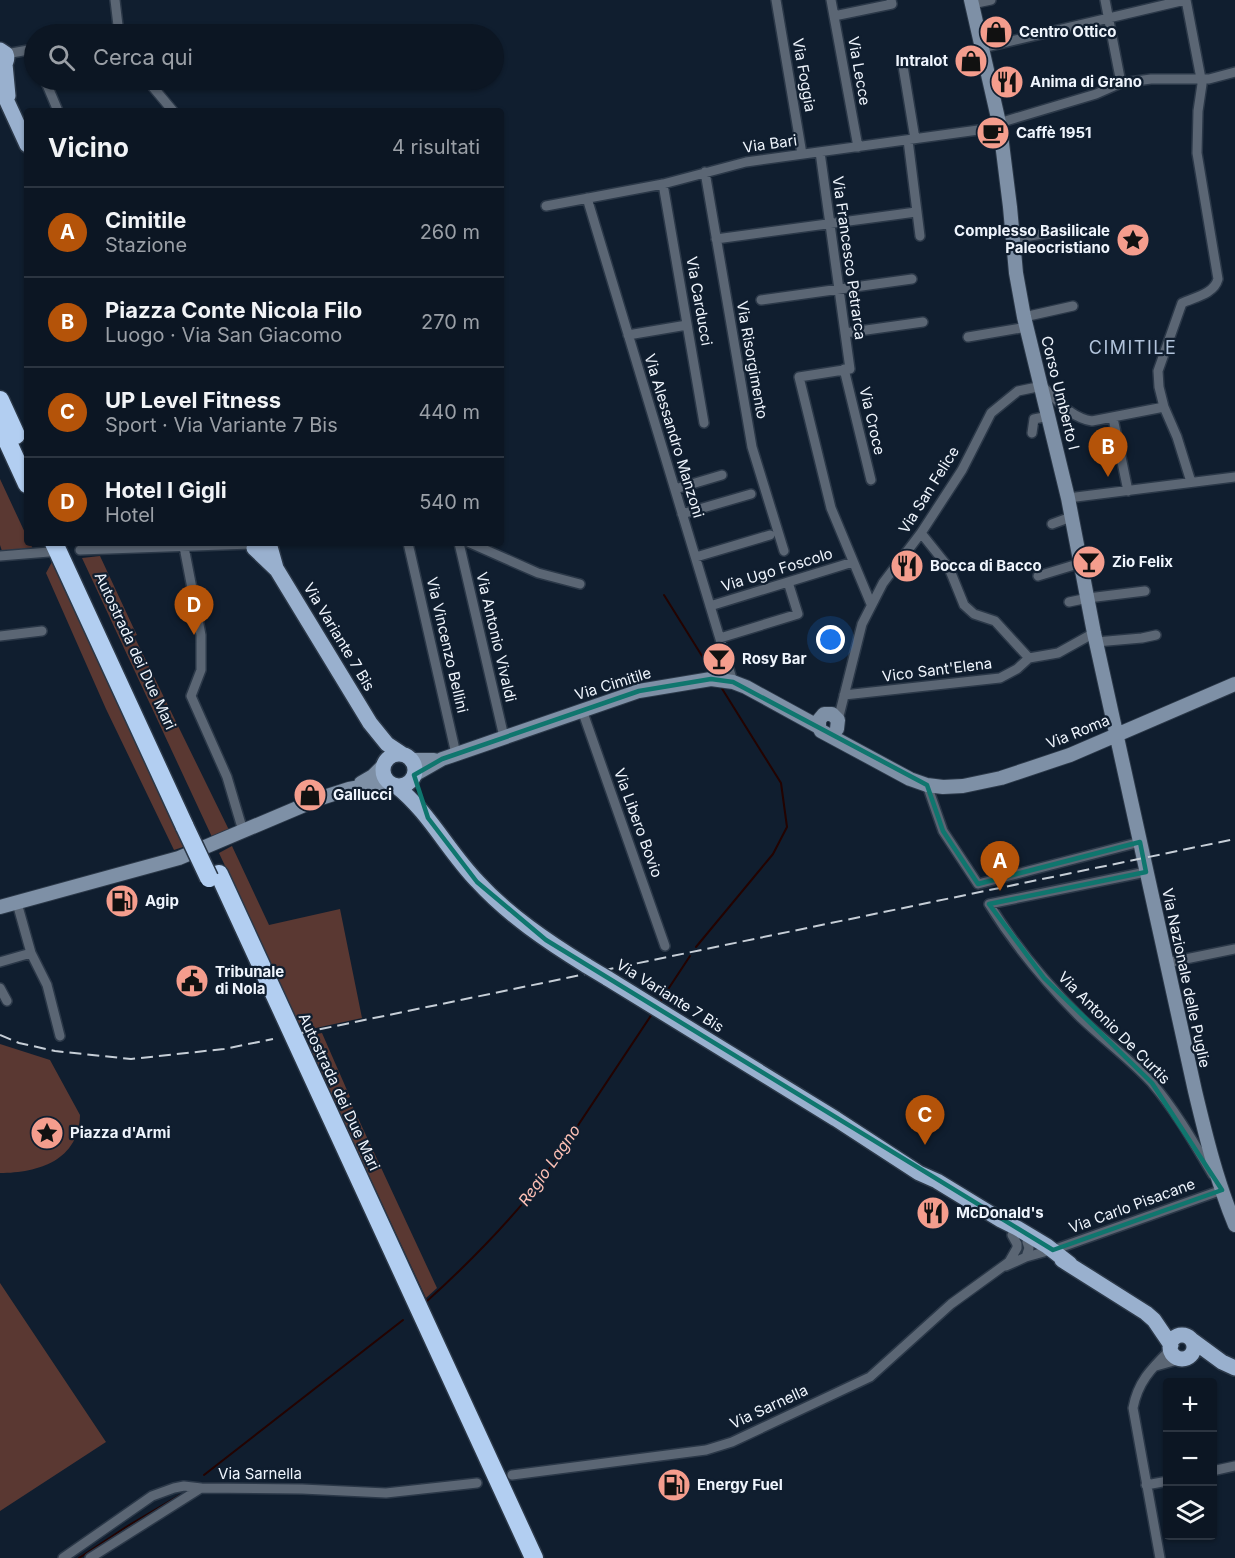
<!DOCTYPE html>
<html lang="it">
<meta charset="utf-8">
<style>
body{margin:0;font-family:Inter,sans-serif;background:#151f2b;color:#f1f3f6}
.controls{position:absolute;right:18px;bottom:18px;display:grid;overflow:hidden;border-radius:6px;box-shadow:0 2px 4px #0004}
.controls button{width:54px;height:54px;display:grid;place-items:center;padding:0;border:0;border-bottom:2px solid #2c3541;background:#0c1623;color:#f1f3f6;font:30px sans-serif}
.you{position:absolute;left:831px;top:640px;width:21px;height:21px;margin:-15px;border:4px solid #fff;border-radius:50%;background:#1a73e8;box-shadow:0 0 0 9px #1a73e833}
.badge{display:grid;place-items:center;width:39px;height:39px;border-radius:50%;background:#b45309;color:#fff;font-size:20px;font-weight:700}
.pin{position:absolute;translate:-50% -50px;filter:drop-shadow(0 2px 3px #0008)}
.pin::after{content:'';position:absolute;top:32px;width:21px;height:18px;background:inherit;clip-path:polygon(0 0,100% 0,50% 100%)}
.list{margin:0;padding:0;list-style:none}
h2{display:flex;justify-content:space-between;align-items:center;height:78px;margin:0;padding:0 24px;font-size:26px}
h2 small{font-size:20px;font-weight:400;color:#9a9fa6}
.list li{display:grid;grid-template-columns:39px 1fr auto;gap:18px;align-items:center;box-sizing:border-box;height:90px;padding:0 24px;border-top:2px solid #2c3541}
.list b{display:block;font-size:22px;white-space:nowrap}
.list p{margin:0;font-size:20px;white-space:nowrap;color:#9a9fa6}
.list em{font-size:20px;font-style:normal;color:#9a9fa6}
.icon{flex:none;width:33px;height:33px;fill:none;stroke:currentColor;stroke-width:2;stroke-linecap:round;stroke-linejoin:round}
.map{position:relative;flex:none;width:1235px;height:1558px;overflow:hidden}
.search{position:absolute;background:#0c1623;box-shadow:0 2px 4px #0004;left:24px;top:24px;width:480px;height:66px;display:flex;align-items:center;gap:15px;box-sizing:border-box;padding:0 21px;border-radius:33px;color:#9a9fa6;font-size:22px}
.panel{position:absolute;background:#0c1623;box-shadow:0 2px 4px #0004;left:24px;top:108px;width:480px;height:438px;border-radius:6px}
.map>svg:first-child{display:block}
.green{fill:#5a3832}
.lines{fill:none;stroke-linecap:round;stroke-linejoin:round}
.stream{stroke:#230301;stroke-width:2}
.street-casing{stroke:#2b3848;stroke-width:12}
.secondary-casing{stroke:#2b3848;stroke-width:16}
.primary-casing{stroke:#2b3848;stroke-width:18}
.highway-casing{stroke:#2b3848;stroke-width:21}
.street{stroke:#5b6674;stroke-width:9}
.secondary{stroke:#7e90a6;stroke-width:14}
.primary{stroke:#99b0ce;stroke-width:15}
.highway{stroke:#b2cef1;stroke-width:18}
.rail{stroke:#c6ced7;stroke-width:2;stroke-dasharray:12 6;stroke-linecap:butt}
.primary-bridge-casing{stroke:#2b3848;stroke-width:18;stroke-linecap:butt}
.highway-bridge-casing{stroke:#2b3848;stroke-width:21;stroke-linecap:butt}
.primary-bridge{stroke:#99b0ce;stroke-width:15}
.highway-bridge{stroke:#b2cef1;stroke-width:18}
.marked{fill:none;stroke:#0f766e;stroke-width:4.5;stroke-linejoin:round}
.labels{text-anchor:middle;stroke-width:4.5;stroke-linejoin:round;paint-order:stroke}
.poi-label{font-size:15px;font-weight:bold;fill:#eff5fd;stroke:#101e2f;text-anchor:start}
.street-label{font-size:15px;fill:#eff5fd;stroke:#101e2f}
.water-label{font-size:16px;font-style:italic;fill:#fbbfb4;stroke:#101e2f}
.quarter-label{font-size:18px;letter-spacing:1.5px;fill:#b1c3db;stroke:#101e2f}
</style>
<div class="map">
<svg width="1235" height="1558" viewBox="0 0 1235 1558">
<rect width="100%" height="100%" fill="#101e2f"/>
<path class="green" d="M0 479 27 537V543H30L33 549 2 551 0 545Z
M100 556 134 629 137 635 134 636 229 830 212 837 82 558Z
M53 560 186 846 174 850 106 709 46 573Z
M232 846 269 925 340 909 362 1018 302 1031 219 853Z
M322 1033 350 1097 336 1104 305 1036Z
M0 1044 50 1060 80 1115C79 1160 39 1173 0 1173Z
M351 1103 437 1288 426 1298 338 1109Z
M0 1283 106 1442 0 1511Z"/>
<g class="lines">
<path class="stream" d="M664 595 712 672
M696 947 773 854 787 827 781 783 721 687
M659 1003 690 956
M427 1301C469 1263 509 1223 543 1178L652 1014
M204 1475 403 1320
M79 1558 126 1527 180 1495"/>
<g class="street-casing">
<path id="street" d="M115 0 119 34
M776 0 802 154
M831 0 858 147
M1105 0 1121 83
M1186 0 1202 84 1198 111 1197 153 1218 279C1214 294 1195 297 1182 303L1158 371 1159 387 1164 407 1177 437 1191 482
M972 4 991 0
M834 16 892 4 891 0
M982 48 1185 0
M6 54 34 49
M903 66 915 139
M45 80 58 111
M147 80 173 111
M999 123 1096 94 1121 83 1151 79H1209L1235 72
M908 140 920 236
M820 152 850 369 799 377 831 508 871 604
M705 172 752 447 784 551
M663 184 704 423
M587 198 733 682
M546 206 663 184 746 162 1000 127
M716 239 916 212
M1013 239 1048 233
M761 300 912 279
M1024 317 1073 306
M845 333 923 322
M628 335 687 325
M968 337 1027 327
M844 369 871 480
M1113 418 1128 491
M1032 433 1034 419 1049 416
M675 489 722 475
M1068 498 1235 477
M682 514 751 494
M1052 524 1071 517
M921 533 949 568 964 605 974 614 995 621 1029 658
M408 543 456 754
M459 543 504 737
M470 543 538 573 580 584
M184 547 201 635V670L191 696 227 777 243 831
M80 550 251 544
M0 556 49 552
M696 557 770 535
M1038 576 1081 563
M1069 602 1088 598 1145 591
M710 606 853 562
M0 636 42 631
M720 638 798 614 788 582
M1096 642 1142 638 1156 635
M844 695 1000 678 1017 669 1029 658 1058 653 1094 633
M582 710 665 946
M838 720 862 624 883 583 921 533 962 470 991 413 1018 391 1042 386C1057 400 1071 418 1092 421L1164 407
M927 785 943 831 978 884 1140 842
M1146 872 989 904C1015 946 1046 983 1081 1018 1104 1040 1130 1059 1152 1083 1176 1111 1194 1143 1213 1175
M31 953 47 985 60 1036
M0 962 31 953 17 903
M1166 963 1235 949
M0 988 7 1001
M1053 1250 1222 1190 1220 1186
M1026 1257 1029 1248 1027 1242
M1006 1266 1026 1257 1044 1252
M1156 1366 1181 1359
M1212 1471 1235 1466
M512 1475 706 1450 732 1442 870 1377 951 1304 1009 1262 1017 1248V1244L1012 1235
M1146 1485 1168 1481
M63 1558 152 1496 174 1488 184 1486 201 1488 302 1489 386 1493 477 1483
M90 1558 201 1488
M1160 1558 1133 1408C1138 1381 1152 1368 1171 1349"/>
</g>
<g class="secondary-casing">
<path id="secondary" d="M971 0 1000 127 1010 207 1016 273 1024 317 1068 498 1094 633 1195 1091C1206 1137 1217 1182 1235 1225
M837 729 838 720 832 714H824L819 720V727L821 731 910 779 927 785 943 787 963 786 1001 778 1070 755 1235 684
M411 760H434
M414 775 442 759 639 691 711 679 733 682 746 687 819 727
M361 783 373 776 383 766
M0 907 179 858 321 798 349 789 388 782"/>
</g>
<g class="primary-casing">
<path id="primary" d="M0 50 6 54C8 59 6 65 0 67
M5 64 8 96
M0 86 27 145
M269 543 276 568
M254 548 277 570 370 723 387 744 402 754
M383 770a16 16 0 1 1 32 0a16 16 0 1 1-32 0Z
M396 786C429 812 448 851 477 881 508 915 548 942 587 966
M607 978 836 1119 919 1173 937 1181 1001 1220 1017 1228 1047 1246 1070 1264
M1062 1260 1146 1313 1154 1320 1171 1345
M1170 1347a12 12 0 1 1 24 0a12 12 0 1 1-24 0Z
M1192 1340 1222 1362 1235 1368"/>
</g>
<g class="highway-casing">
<path id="highway" d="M0 400 16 435
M0 425 27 484
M54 543 185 827
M219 874 534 1558"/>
</g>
<use href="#street" class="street"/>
<use href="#secondary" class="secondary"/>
<use href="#primary" class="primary"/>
<use href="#highway" class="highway"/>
<path class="rail" d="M302 1033 1235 839
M0 1035 19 1043 55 1051 131 1059 224 1049 273 1039"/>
<g class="primary-bridge-casing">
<path id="primary-bridge" d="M587 966 607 978"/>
</g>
<g class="highway-bridge-casing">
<path id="highway-bridge" d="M185 827 209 878"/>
</g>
<use href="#primary-bridge" class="primary-bridge"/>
<use href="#highway-bridge" class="highway-bridge"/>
</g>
<path class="marked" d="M711 679 733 682 927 785 943 831 978 884 1140 842 1146 872 989 904 1044 978 1152 1083 1222 1190 1053 1250 546 940 477 882 428 818 414 775 442 759 639 691Z"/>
<defs>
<g id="shop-disc" transform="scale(1.725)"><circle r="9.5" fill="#f49d8d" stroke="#101e2f"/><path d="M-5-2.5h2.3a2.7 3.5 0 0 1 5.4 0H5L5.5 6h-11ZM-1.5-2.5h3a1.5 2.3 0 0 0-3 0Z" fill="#111"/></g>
<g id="restaurant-disc" transform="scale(1.725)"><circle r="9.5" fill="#f49d8d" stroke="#101e2f"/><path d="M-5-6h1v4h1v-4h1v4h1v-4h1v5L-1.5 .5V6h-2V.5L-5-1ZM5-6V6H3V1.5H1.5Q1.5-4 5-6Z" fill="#111"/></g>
<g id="cafe-disc" transform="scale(1.725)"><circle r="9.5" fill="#f49d8d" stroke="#101e2f"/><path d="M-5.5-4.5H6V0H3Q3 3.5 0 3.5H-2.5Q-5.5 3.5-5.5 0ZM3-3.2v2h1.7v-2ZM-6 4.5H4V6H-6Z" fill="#111"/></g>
<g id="sight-disc" transform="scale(1.725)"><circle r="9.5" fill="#f49d8d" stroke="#101e2f"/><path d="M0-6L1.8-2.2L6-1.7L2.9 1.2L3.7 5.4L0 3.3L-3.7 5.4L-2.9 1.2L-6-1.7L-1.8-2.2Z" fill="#111"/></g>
<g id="bar-disc" transform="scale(1.725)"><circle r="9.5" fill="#f49d8d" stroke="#101e2f"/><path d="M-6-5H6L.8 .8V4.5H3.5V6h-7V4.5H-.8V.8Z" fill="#111"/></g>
<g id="fuel-disc" transform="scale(1.725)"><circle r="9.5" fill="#f49d8d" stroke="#101e2f"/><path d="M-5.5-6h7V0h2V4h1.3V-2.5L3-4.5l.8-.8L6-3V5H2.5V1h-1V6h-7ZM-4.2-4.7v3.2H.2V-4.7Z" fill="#111"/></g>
<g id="civic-disc" transform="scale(1.725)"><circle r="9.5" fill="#f49d8d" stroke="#101e2f"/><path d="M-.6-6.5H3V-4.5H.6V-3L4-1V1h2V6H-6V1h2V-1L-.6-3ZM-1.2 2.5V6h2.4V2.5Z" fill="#111"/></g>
</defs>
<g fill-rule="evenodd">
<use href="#shop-disc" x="996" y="32"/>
<use href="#shop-disc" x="971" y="61"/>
<use href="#restaurant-disc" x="1007" y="82"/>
<use href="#cafe-disc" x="993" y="133"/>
<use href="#sight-disc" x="1133" y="240"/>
<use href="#bar-disc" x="1089" y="562"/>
<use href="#restaurant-disc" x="907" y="566"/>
<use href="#bar-disc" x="719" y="659"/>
<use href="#shop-disc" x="310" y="795"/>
<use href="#fuel-disc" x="122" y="901"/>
<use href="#civic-disc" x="192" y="981"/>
<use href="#sight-disc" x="47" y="1133"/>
<use href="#restaurant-disc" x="933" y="1213"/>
<use href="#fuel-disc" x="674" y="1485"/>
</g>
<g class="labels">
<g class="poi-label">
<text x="1019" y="37">Centro Ottico</text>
<text x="948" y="66" text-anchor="end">Intralot</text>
<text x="1030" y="87">Anima di Grano</text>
<text x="1016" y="138">Caffè 1951</text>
<text x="1110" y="236" text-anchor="end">Complesso Basilicale<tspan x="1110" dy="17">Paleocristiano</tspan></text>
<text x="1112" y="567">Zio Felix</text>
<text x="930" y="571">Bocca di Bacco</text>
<text x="742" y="664">Rosy Bar</text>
<text x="333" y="800">Gallucci</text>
<text x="145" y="906">Agip</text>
<text x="215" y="977">Tribunale<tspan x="215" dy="17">di Nola</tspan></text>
<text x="70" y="1138">Piazza d'Armi</text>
<text x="956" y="1218">McDonald's</text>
<text x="697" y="1490">Energy Fuel</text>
</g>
<g class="street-label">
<text transform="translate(859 71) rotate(80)" y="5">Via Lecce</text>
<text transform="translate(804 75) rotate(80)" y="5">Via Foggia</text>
<text transform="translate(770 144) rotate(-8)" y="5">Via Bari</text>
<text transform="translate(849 258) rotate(82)" y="5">Via Francesco Petrarca</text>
<text transform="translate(699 301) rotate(80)" y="5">Via Carducci</text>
<text transform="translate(752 360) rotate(80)" y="5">Via Risorgimento</text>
<text transform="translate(1060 393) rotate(76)" y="5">Corso Umberto I</text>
<text transform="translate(872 421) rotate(77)" y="5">Via Croce</text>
<text transform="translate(674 436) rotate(73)" y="5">Via Alessandro Manzoni</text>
<text transform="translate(929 490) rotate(-58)" y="5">Via San Felice</text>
<text transform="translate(777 570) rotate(-17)" y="5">Via Ugo Foscolo</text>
<text transform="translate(339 637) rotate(59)" y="5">Via Variante 7 Bis</text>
<text transform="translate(496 637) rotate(77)" y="5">Via Antonio Vivaldi</text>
<text transform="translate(447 645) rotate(77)" y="5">Via Vincenzo Bellini</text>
<text transform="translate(135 651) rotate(65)" y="5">Autostrada dei Due Mari</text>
<text transform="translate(937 670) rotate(-7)" y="5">Vico Sant'Elena</text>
<text transform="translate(613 684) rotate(-17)" y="5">Via Cimitile</text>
<text transform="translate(1078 732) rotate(-22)" y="5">Via Roma</text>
<text transform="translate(638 823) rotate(70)" y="5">Via Libero Bovio</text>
<text transform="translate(1186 978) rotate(78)" y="5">Via Nazionale delle Puglie</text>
<text transform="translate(670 996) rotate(32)" y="5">Via Variante 7 Bis</text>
<text transform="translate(1114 1028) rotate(45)" y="5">Via Antonio De Curtis</text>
<text transform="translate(339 1092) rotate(65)" y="5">Autostrada dei Due Mari</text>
<text transform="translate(1132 1206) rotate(-20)" y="5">Via Carlo Pisacane</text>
<text transform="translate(769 1407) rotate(-25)" y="5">Via Sarnella</text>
<text x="260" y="1479">Via Sarnella</text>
</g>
<g class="water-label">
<text transform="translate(549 1165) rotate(-55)" y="6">Regio Lagno</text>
</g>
<g class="quarter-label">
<text x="1133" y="354">CIMITILE</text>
</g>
</g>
</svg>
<div class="controls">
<button>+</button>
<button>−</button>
<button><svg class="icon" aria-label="layers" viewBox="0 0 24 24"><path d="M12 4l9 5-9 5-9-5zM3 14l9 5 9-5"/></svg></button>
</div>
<div class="you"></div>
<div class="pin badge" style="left:1000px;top:891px">A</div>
<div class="pin badge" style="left:1108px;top:477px">B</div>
<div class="pin badge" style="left:925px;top:1145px">C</div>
<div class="pin badge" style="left:194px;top:635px">D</div>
<div class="search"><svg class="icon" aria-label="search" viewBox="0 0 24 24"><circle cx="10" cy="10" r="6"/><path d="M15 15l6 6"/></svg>Cerca qui</div>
<section class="panel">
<h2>Vicino<small>4 risultati</small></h2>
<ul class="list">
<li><span class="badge">A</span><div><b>Cimitile</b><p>Stazione</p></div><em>260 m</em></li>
<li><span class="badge">B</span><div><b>Piazza Conte Nicola Filo</b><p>Luogo · Via San Giacomo</p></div><em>270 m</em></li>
<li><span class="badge">C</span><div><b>UP Level Fitness</b><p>Sport · Via Variante 7 Bis</p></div><em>440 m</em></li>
<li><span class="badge">D</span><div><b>Hotel I Gigli</b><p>Hotel</p></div><em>540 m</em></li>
</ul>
</section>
</div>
